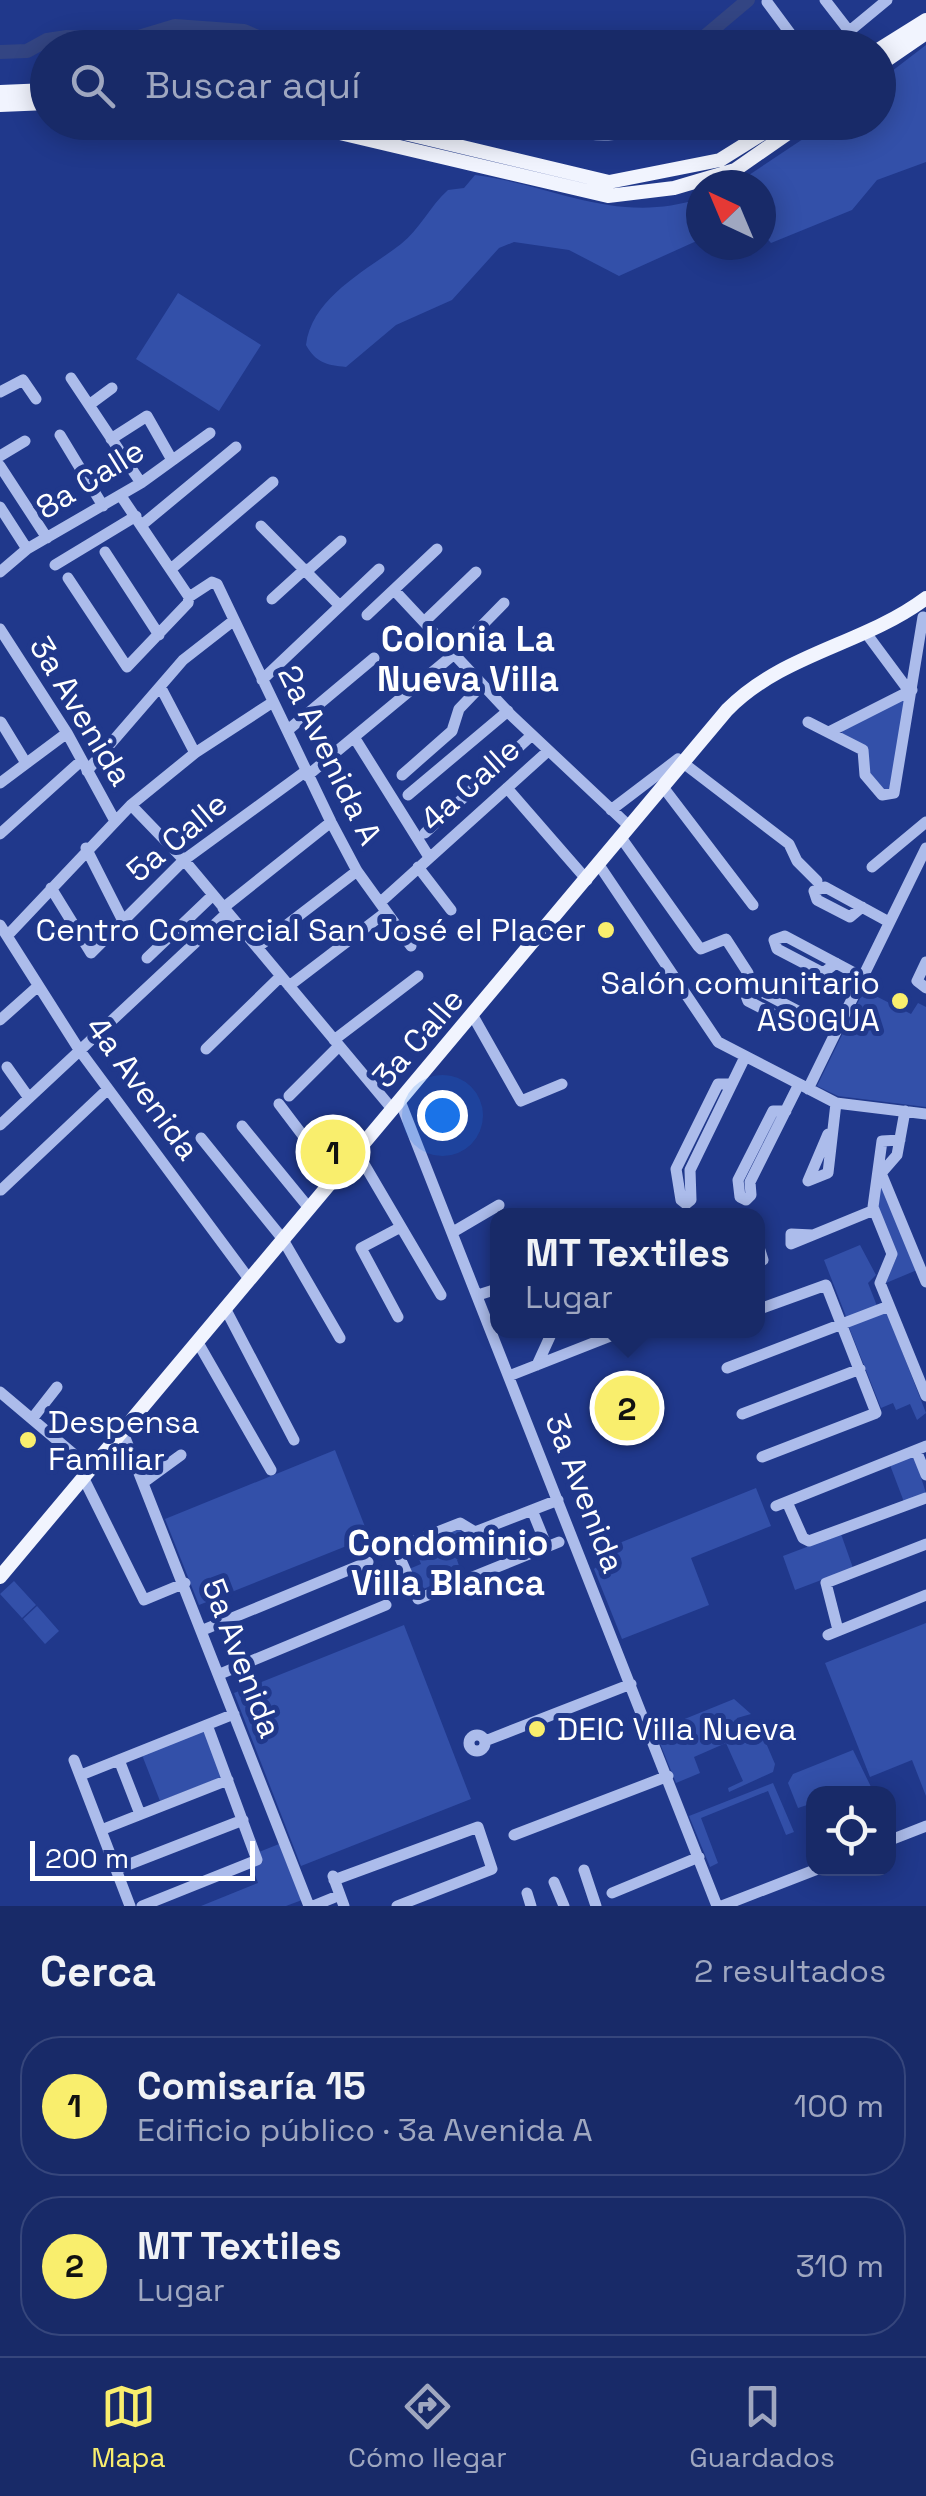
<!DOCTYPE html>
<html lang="es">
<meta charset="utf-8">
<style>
body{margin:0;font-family:"Space Grotesk",sans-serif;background:#253671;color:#f1f3f6}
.controls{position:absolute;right:30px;bottom:30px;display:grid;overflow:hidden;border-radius:20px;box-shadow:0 5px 25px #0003}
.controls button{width:90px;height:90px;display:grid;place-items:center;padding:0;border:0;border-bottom:2px solid #36467c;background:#182a68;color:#f1f3f6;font:50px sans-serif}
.compass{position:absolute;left:686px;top:170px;width:90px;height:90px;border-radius:50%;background:#182a68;box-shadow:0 5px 25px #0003;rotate:316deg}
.scale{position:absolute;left:30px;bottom:25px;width:225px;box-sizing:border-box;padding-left:10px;border:5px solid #fff;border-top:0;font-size:28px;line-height:35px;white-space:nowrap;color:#fff;-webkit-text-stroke:8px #20388b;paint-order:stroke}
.you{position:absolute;left:442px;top:1115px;width:35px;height:35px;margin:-25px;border:8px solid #fff;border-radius:50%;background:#1a73e8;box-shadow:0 0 0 15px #1a73e833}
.badge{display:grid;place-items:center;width:65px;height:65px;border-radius:50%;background:#f9ee6d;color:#111;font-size:32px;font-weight:700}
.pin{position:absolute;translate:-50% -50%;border:5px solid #fff;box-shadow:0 2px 10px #0006}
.popup{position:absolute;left:490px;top:1208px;width:275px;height:130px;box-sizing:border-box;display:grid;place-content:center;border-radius:20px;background:#182a68;filter:drop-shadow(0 2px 8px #0005);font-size:32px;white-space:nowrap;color:#9fa7c0}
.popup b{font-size:38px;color:#f1f3f6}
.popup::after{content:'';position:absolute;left:50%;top:100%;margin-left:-20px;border:20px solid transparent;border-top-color:#182a68}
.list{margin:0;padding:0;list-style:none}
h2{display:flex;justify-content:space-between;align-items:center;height:130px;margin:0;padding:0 40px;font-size:42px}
h2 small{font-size:32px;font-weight:400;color:#9fa7c0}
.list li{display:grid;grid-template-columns:65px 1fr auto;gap:30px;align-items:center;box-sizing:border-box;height:140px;margin:0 20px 20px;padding:0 20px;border:2px solid #36467c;border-radius:40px}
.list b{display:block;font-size:38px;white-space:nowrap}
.list p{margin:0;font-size:32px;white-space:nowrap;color:#9fa7c0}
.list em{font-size:32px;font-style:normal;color:#9fa7c0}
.icon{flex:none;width:55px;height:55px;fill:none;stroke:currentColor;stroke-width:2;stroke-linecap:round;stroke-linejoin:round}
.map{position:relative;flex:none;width:926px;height:1906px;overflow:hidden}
.search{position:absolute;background:#182a68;box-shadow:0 5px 25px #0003;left:30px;right:30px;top:30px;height:110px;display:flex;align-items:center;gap:25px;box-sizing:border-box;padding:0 35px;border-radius:55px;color:#9fa7c0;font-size:38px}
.sheet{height:450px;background:#182a68}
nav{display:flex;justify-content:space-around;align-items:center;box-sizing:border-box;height:140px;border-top:2px solid #36467c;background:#182a68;font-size:28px;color:#9fa7c0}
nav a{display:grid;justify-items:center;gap:5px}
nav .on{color:#f9ee6d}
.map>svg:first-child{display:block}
.green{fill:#3350a9}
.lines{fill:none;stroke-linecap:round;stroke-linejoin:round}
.river{stroke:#334583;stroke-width:14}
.minor{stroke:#acbceb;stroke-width:11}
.major{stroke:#f1f4fe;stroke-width:14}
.poi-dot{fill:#f9ee6d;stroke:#20388b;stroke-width:4}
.labels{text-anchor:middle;stroke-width:10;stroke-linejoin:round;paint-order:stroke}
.street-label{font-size:32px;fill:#fff;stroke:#20388b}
.poi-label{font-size:32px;fill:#fff;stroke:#20388b;text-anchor:end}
.neighbourhood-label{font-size:35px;font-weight:bold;fill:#fff;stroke:#20388b}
</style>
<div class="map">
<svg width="926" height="1906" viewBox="0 0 926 1906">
<rect width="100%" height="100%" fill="#20388b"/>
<path class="green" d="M926 45V162L877 180 852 210 771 243 761 232V185H734L827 123 878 122 879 81Z
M475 175C554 185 618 226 701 198V239L619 276 569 250 514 242 499 248 452 300 396 325 346 367C327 365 316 363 306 345 312 297 366 271 401 244 420 229 430 206 448 190L464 188Z
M178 293 261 345 219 411 136 359Z
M905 698 892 790H881L867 768 866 748 841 735 844 727Z
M864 990 911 1014 918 1003 926 1007V1107L838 1096 817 1086Z
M880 1181 917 1270 886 1283 897 1256 876 1206Z
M860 1245 876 1275 868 1283 877 1306 847 1319 824 1260Z
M886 1310 926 1413 917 1420 910 1404 896 1410 893 1403 881 1408 848 1325Z
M335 1450 369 1537 199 1605 165 1519Z
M914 1456 926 1493 904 1502 890 1465Z
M756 1488 771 1526 691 1558 709 1605 622 1639 594 1569 605 1560 602 1550Z
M460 1529 470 1554 457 1560 462 1574 418 1591 409 1569 421 1564 414 1547 420 1551 451 1538 450 1533Z
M841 1534 853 1568 795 1590 783 1556Z
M14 1581 36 1605 22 1618 0 1594Z
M37 1606 59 1631 45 1644 23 1619Z
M926 1623V1796L912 1760 870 1777 825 1663Z
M404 1625 471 1799 301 1866 234 1693Z
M734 1699 751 1714 737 1718 730 1736 748 1744 754 1733 763 1736 775 1764 773 1772 729 1792 728 1788 743 1781 726 1743 694 1757 700 1773 676 1783 655 1731Z
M204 1731 222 1777 160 1801 142 1755Z
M853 1750 874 1793 814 1794 813 1822 807 1805 798 1808 788 1783 793 1774Z
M773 1783 794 1832 786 1835 768 1791 701 1818 718 1863 710 1867 689 1816Z
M279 1844 302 1900 286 1906H201L258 1883 252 1867 263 1862 259 1852Z"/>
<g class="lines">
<path class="river" d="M691 48 748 0
M0 52 27 51 47 40 67 37 132 39 175 26 244 31 284 48"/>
<path class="minor" d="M825 0 849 31
M767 2 801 48
M735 38 742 48
M92 45 120 48
M829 48 887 0
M435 122 436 141
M548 122C593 146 642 131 691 122
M71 378 141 483
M0 392 23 380 36 399
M89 405 112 388
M60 435 103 506
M111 439 147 416 172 460
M0 456 25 441
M0 466 47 538
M121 496 189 597
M0 507 27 549
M143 524 236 447
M261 526 340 606
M105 552 159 635
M55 565 136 516
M171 569 273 482
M307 571 341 541
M0 572 27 549 141 483 210 433
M68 578 127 667 188 603 189 597 212 582 217 584 331 822 357 871 411 946
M394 590 511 715 630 827
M272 599 305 569
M367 615 437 549
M424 622 476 572
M0 629 67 733 115 821
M866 633 909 691
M262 680 379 569
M161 688 195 753
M1 722 26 763
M808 722 863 750 865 775 882 795 894 793 923 617
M288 730 374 658
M829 732 912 690
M354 737 429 857
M87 771 183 660 233 621
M402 775 452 731 459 709 482 685
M307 776 453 655 504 603
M0 783 67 733
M663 787 753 905
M507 788 587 880
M408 795 508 711
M131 805 184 860 393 1110
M611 810 678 759 789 844 797 861 817 881
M425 833 532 735
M0 834 81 761
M622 839 698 946 701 949 726 939 748 973
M86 848 123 921
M599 865 718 1042 836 1103 926 1114
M418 867 451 910
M872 867 926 822
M51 888 91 953 184 860 306 771
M384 899 548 751
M862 907 850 917 817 900 814 891 825 887 889 922
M223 908 331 822
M0 925 80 1051 249 1279
M7 936 131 805 195 753 273 702
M258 947 357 871
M147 958 213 895
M926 962 917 981 926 988
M836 963 823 973 777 949 774 940 785 936 862 977
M289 986 386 912
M806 1015 794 1025 748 1001 745 993 756 989 836 1031
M473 1016 521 1101 562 1084
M0 1020 37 987
M334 1040 418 976
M206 1049 281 976
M7 1067 29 1098
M808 1089 926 848
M289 1096 339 1046
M400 1101 717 1906
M279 1104 335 1178
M0 1125 227 913
M242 1126 309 1208
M201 1138 282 1238 340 1338
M900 1140 882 1141 873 1207 892 1254 880 1283 926 1396
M357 1152 441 1295
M881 1173 926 1282
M877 1178 897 1155 905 1111
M808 1181 828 1173 836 1103
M808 1181 828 1134
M1 1190 108 1089
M746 1200 751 1195 750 1182 799 1084
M746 1200 740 1197 738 1180 773 1111H786
M686 1204 691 1200 690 1170 745 1057
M686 1204 681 1200 676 1169 718 1084H732
M453 1232 499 1205
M813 1235 791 1244V1234L813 1235 874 1210
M757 1241 763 1260 757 1264
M478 1295 497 1289
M225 1308 294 1440
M757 1310 826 1285 876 1413 762 1457
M398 1317 361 1248 399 1228
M197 1341 271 1470
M537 1365 553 1330
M727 1368 889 1306
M509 1376 626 1330
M0 1392 90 1468
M742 1414 860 1369
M32 1419 57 1387
M122 1430 309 1906
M916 1450 926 1475
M83 1477 144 1600 185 1583
M144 1482 181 1455
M787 1502 803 1538 809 1541 926 1498
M776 1506 926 1446
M532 1510 547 1547
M396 1549 418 1599 559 1542
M387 1552 460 1523 475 1532 558 1500
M203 1630 368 1562
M838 1630 826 1583 926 1544
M828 1635 926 1595
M220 1674 386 1605
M469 1743a8 8 0 1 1 16 0a8 8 0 1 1-16 0Z
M485 1741 631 1684
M74 1760 130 1906
M119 1760 140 1814
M81 1775 234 1714
M101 1830 228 1780
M514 1835 668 1776
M888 1841 926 1826
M117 1869 243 1820
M584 1870 596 1906
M333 1876 344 1906
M334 1880 478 1827 492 1869 397 1906
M554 1882 564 1906
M527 1893 531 1906
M612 1893 699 1857
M142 1906 257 1860 207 1725
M313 1906 340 1895
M722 1906 820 1868"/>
<path class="major" d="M878 50 926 20
M878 66 926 33
M0 92 48 90
M0 105 48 103
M293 122 608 196 674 188 735 170 804 122
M358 122 609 182 720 160 781 122
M0 1577 727 710C783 653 863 645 926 598"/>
</g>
<g class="poi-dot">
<circle cx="606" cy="930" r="10"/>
<circle cx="900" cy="1001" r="10"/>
<circle cx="28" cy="1440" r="10"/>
<circle cx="537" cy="1729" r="10"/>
</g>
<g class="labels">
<g class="street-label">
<text transform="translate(90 479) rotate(-32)" y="11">8a Calle</text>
<text transform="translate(81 711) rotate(59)" y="11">3a Avenida</text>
<text transform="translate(330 755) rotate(64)" y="11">2a Avenida A</text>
<text transform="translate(470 784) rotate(-42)" y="11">4a Calle</text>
<text transform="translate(177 837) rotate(-40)" y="11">5a Calle</text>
<text transform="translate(418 1038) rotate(-49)" y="11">3a Calle</text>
<text transform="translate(143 1088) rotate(54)" y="11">4a Avenida</text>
<text transform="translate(585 1493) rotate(69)" y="11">3a Avenida</text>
<text transform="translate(242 1658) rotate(69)" y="11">5a Avenida</text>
</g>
<g class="poi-label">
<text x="586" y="941">Centro Comercial San José el Placer</text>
<text x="880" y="994">Salón comunitario<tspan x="880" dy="37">ASOGUA</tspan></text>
<text x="48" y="1433" text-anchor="start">Despensa<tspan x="48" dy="37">Familiar</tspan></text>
<text x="557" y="1740" text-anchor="start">DEIC Villa Nueva</text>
</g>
<g class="neighbourhood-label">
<text x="468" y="651">Colonia La<tspan x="468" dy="40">Nueva Villa</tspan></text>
<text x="448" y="1555">Condominio<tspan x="448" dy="40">Villa Blanca</tspan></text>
</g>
</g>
</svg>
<div class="controls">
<button><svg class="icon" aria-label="locate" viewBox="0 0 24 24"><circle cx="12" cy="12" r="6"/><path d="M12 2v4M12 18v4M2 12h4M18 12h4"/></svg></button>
</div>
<svg class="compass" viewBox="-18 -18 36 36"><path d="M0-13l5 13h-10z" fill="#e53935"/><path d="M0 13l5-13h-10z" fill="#9fa7c0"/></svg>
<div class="scale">200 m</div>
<div class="you"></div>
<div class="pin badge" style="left:333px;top:1152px">1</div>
<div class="pin badge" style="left:627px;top:1408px">2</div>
<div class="popup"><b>MT Textiles</b>Lugar</div>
<div class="search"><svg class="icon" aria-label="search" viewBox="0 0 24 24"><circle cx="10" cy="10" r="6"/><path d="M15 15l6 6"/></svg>Buscar aquí</div>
</div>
<section class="sheet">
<h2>Cerca<small>2 resultados</small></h2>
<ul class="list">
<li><span class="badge">1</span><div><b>Comisaría 15</b><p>Edificio público · 3a Avenida A</p></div><em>100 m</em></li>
<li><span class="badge">2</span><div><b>MT Textiles</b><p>Lugar</p></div><em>310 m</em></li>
</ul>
</section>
<nav>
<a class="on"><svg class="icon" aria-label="map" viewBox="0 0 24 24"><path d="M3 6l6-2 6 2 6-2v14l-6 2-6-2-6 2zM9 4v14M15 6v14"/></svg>Mapa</a>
<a><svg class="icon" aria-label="directions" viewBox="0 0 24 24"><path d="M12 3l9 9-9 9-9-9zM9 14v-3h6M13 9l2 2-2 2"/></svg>Cómo llegar</a>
<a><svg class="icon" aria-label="saved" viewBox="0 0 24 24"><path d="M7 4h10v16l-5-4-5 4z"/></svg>Guardados</a>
</nav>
